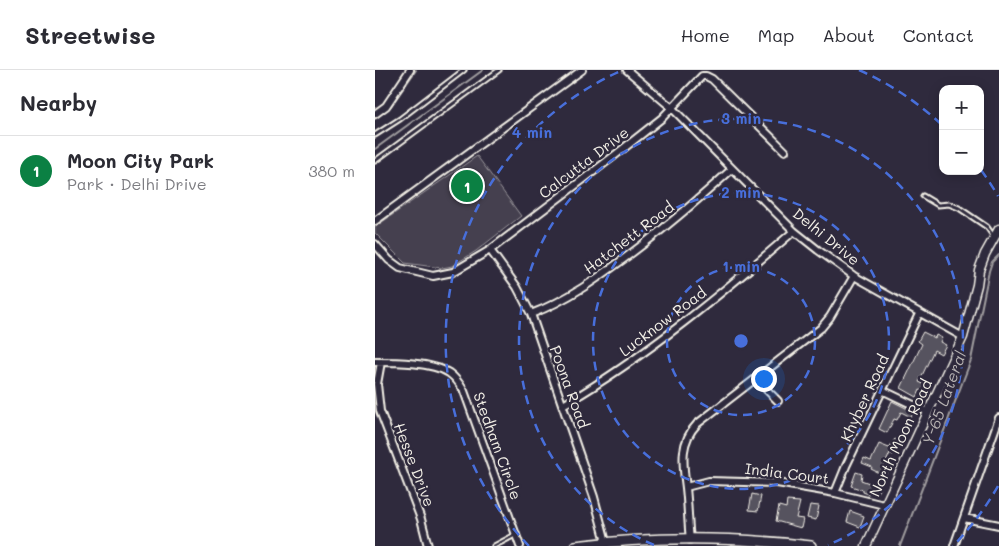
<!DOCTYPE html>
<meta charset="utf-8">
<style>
body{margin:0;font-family:Mali,sans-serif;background:#f2f2f3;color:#2b2b33}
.controls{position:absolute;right:15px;top:15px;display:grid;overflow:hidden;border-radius:10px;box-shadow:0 2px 12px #0003}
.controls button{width:45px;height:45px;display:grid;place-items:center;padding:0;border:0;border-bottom:1px solid #e1e1e2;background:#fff;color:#2b2b33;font:25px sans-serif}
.you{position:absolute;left:388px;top:308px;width:18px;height:18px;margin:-12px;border:4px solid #fff;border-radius:50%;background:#1a73e8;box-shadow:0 0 0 8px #1a73e833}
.badge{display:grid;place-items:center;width:32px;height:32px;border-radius:50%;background:#0b8043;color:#fff;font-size:16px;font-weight:700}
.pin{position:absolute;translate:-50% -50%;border:2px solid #fff;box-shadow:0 1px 5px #0006}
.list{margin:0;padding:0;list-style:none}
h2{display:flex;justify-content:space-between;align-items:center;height:65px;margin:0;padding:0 20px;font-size:21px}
h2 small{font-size:16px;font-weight:400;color:#7c7c81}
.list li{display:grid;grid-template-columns:32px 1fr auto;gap:15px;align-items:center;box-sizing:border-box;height:70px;padding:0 20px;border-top:1px solid #e1e1e2}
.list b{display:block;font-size:19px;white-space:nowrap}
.list p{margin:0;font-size:16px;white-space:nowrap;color:#7c7c81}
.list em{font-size:16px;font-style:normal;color:#7c7c81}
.map{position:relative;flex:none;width:624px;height:476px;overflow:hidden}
header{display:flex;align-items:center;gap:30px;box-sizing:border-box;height:70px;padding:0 25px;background:#fff;border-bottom:1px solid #e1e1e2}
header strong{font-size:24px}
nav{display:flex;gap:28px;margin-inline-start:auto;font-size:18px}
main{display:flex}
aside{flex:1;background:#fff}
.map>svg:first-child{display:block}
.green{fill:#454050;stroke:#9c989c}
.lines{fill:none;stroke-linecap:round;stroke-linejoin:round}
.stream{stroke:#a19ea0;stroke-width:2}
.building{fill:#56525f;stroke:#f4f1e8}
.service-casing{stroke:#f4f1e8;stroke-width:7}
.minor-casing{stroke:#f4f1e8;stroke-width:10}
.tertiary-casing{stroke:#f4f1e8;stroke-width:11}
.secondary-casing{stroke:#f4f1e8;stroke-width:12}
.service{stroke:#2f2a3d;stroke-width:3}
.minor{stroke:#2f2a3d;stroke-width:6}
.tertiary{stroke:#2f2a3d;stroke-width:8}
.secondary{stroke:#2f2a3d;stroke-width:9}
.ring{fill:none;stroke:#486fdb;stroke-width:2.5;stroke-dasharray:9 6}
.labels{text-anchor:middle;stroke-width:5;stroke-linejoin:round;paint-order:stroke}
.street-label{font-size:15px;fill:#f4f1e8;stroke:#2f2a3d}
.water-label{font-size:16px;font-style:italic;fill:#b6b2b2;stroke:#2f2a3d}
.centre{fill:#486fdb;stroke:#2f2a3d;stroke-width:2.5}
.ring-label{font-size:15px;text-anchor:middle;font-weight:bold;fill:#486fdb;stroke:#2f2a3d;stroke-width:5;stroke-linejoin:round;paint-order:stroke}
</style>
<header>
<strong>Streetwise</strong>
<nav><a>Home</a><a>Map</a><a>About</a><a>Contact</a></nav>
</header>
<main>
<aside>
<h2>Nearby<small></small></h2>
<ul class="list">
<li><span class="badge">1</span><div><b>Moon City Park</b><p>Park · Delhi Drive</p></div><em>380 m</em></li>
</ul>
</aside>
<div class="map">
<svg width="624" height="476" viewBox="0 0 624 476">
<rect width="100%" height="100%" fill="#2f2a3d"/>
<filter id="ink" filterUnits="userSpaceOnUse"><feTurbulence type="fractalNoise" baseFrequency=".02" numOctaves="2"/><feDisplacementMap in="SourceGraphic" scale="10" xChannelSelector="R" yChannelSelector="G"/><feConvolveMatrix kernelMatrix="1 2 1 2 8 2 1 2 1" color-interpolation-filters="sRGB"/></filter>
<g filter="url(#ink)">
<path class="green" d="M102 86 146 146 101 181 77 196 67 198 30 193 0 163V157Z"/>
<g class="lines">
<path class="stream" d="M0 49 16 36 41 0
M0 79 108 0
M525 476 596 290 614 201 617 192 624 185"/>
</g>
<path class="building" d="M548 262 560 268 561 265 567 268 565 272 571 275 566 284 559 280 544 312 553 316 550 322 545 320 542 327 526 318 547 274 543 271Z
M517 331 539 342 536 347 526 342 522 350 519 349 512 363 504 359Z
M520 369 525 372 518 385 515 383 509 397 513 399 510 405 506 404 496 399 497 397 487 393 489 388 496 391 504 374 514 378Z
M481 402 487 404 486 410 505 417 502 423 497 421 493 424 488 422V420L476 416Z
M377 424 386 426 383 441 374 440Z
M412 431 425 432 421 448 428 449 426 458 401 451 404 436 411 438Z
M435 435 444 436 441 450 432 448Z
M475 441 489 446 485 457 472 452Z"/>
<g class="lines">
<g class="service-casing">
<path id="service" d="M0 65 25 49 89 0
M0 91 124 0
M548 126 563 135 574 134 584 138 612 157 619 167
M119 476 140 465"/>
</g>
<g class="minor-casing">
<path id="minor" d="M252 0 297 38 419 161 443 180 479 206 588 267
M0 44 11 36 35 0
M0 151 207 0
M0 174 14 190 25 198 58 206 78 202 115 180 239 86 287 48 327 6H331L337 9 410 81
M115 180 142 217 156 244 219 427 231 472
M156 244C193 230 223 208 254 185 290 158 324 129 357 99
M0 292C20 292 57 292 74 303 81 308 85 314 89 321L145 476
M6 292 2 314 5 341 46 449 53 476
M381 309 403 331
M507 320 553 342
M188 335C272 286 346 224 419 161
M311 417 334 411 402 413 460 423 509 435
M460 423 471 396 544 244
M589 448 624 455
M315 470C313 453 313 435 311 418 308 394 304 373 322 354L446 258 455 247 479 206
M579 476 624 348"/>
</g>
<g class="tertiary-casing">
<path id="tertiary" d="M491 476 588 267 602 215 604 200 610 184 624 159"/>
</g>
<g class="secondary-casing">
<path id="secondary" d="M200 476C276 466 360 467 436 476"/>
</g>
<use href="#service" class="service"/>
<use href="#minor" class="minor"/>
<use href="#tertiary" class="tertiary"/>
<use href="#secondary" class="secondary"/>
</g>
</g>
<g class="ring">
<circle cx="366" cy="271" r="74"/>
<circle cx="366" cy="271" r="148"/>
<path d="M279 475A222 222 0 1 1 453 475"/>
<path d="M623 416A295 295 0 0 1 578 476M154 476A295 295 0 0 1 248 0M484 0A295 295 0 0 1 567 55M606 100A295 295 0 0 1 623 126"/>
</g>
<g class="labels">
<g class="street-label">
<text transform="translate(209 93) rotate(-37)" y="5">Calcutta Drive</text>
<text transform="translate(451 167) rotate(39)" y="5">Delhi Drive</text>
<text transform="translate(254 168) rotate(-37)" y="5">Hatchett Road</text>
<text transform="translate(288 252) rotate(-37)" y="5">Lucknow Road</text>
<text transform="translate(194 317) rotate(70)" y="5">Poona Road</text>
<text transform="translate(490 328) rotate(-65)" y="5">Khyber Road</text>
<text transform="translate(526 368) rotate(-65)" y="5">North Moon Road</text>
<text transform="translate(122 376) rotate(70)" y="5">Stedham Circle</text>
<text transform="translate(39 395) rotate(69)" y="5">Hesse Drive</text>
<text transform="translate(412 404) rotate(7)" y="5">India Court</text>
</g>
<g class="water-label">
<text transform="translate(569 328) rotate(-70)" y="6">Y-65 Lateral</text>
</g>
</g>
<circle cx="366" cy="271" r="8" class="centre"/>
<g class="ring-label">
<text x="366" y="54">3 min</text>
<text x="157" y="68">4 min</text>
<text x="366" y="128">2 min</text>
<text x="366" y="202">1 min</text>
</g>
</svg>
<div class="controls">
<button>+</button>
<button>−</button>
</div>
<div class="you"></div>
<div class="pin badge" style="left:92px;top:116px">1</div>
</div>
</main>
